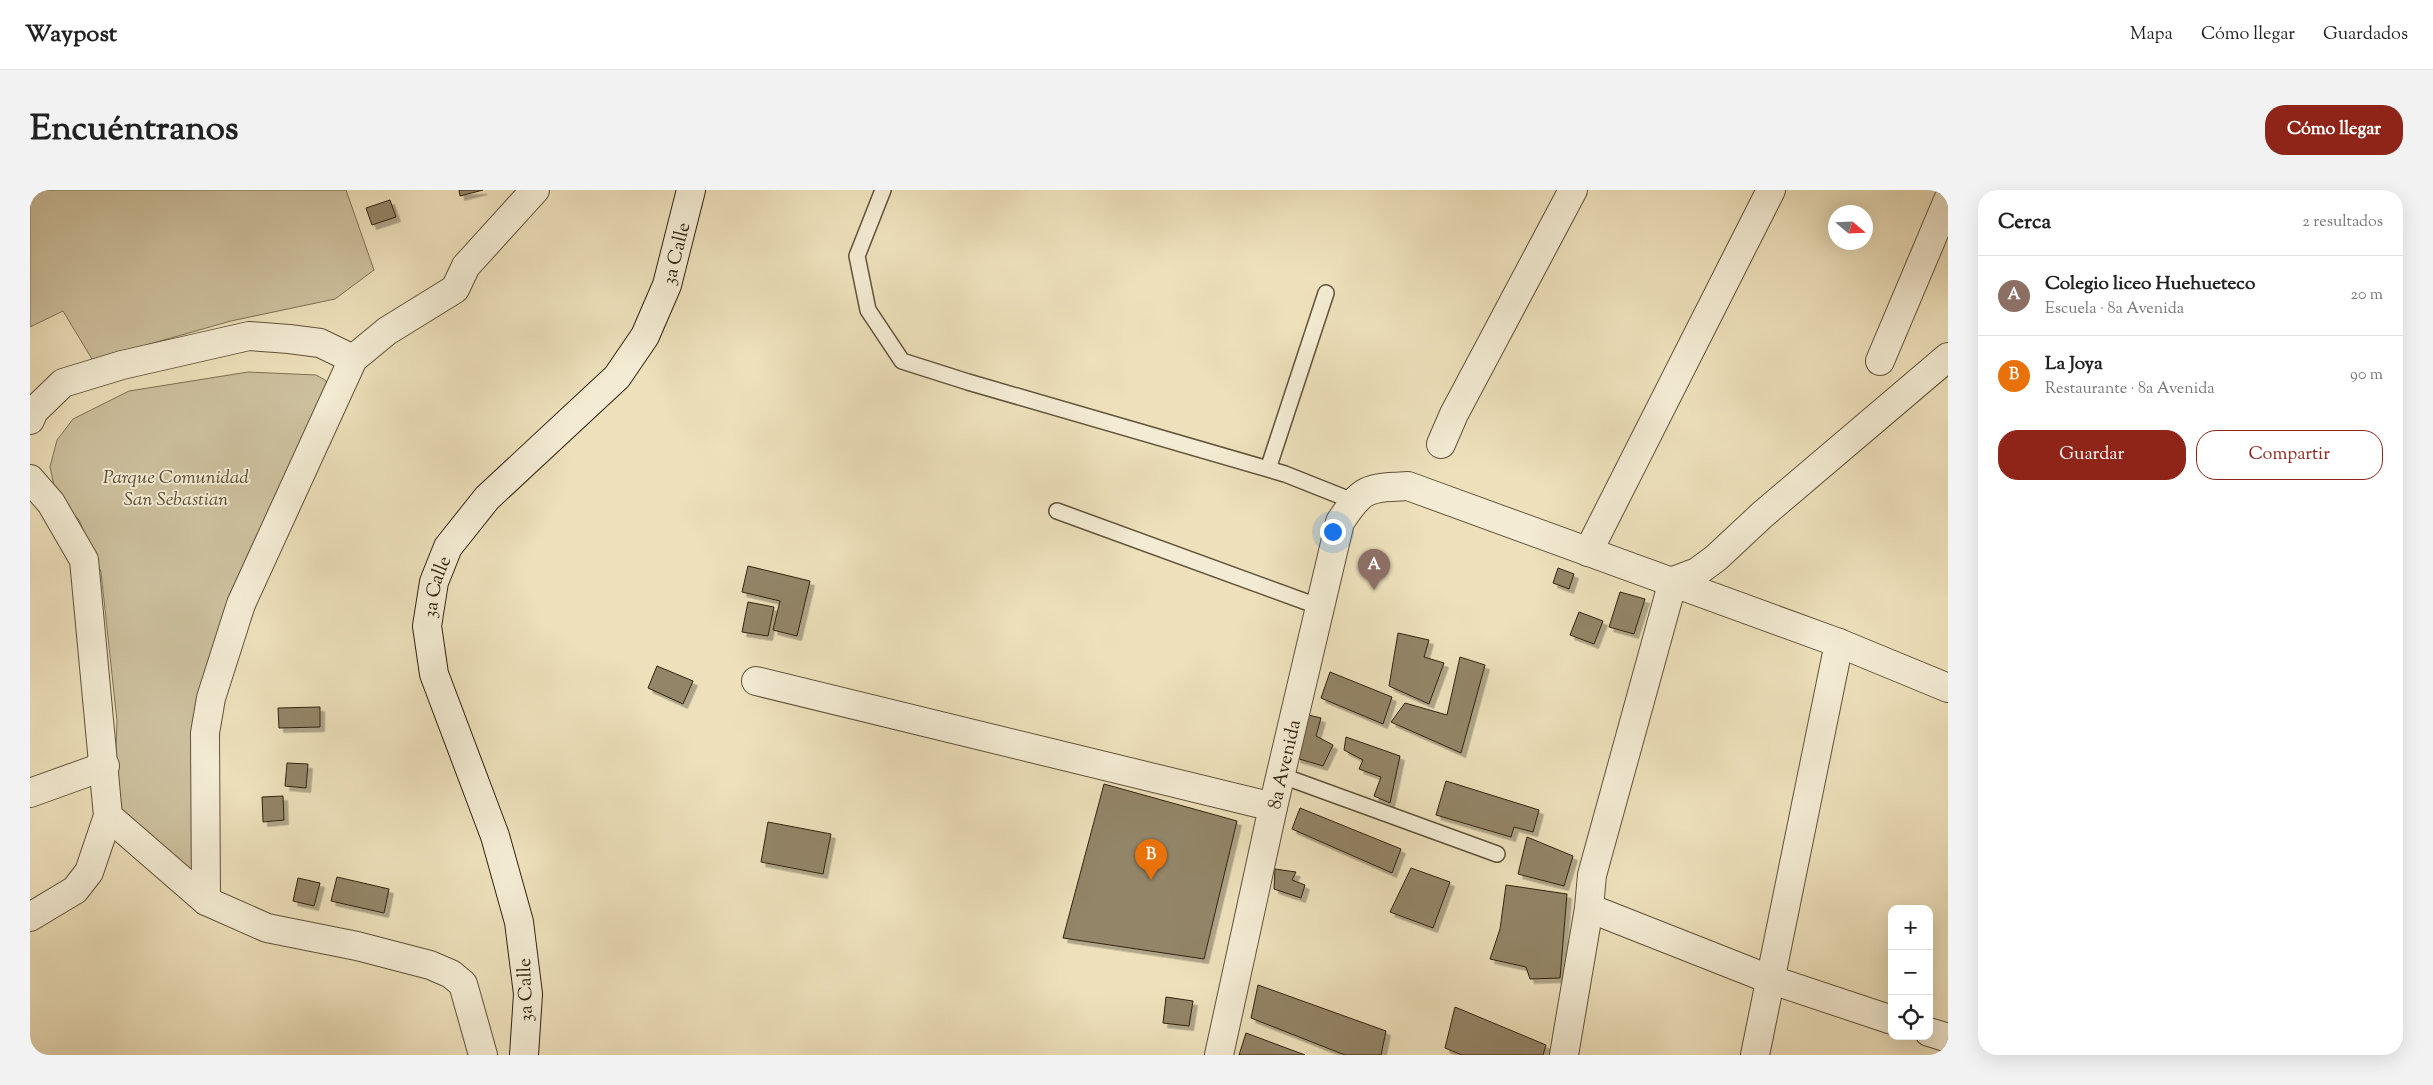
<!DOCTYPE html>
<html lang="es">
<meta charset="utf-8">
<style>
body{margin:0;font-family:"Sorts Mill Goudy",serif;background:#f2f2f2;color:#222}
.controls{position:absolute;right:15px;bottom:15px;display:grid;overflow:hidden;border-radius:10px;box-shadow:0 5px 20px #0002}
.controls button{width:45px;height:45px;display:grid;place-items:center;padding:0;border:0;border-bottom:1px solid #e0e0e0;background:#fff;color:#222;font:25px sans-serif}
.compass{position:absolute;left:1798px;top:15px;width:45px;height:45px;border-radius:50%;background:#fff;box-shadow:0 5px 20px #0002;rotate:109deg}
.you{position:absolute;left:1302px;top:341px;width:18px;height:18px;margin:-12px;border:4px solid #fff;border-radius:50%;background:#1a73e8;box-shadow:0 0 0 8px #1a73e833}
.badge{display:grid;place-items:center;width:32px;height:32px;border-radius:50%;background:#8f2418;color:#fff;font-size:16px;font-weight:700}
.pin{position:absolute;translate:-50% -41px;filter:drop-shadow(0 1px 2px #0008)}
.pin::after{content:'';position:absolute;top:26px;width:18px;height:15px;background:inherit;clip-path:polygon(0 0,100% 0,50% 100%)}
.list{margin:0;padding:0;list-style:none}
h2{display:flex;justify-content:space-between;align-items:center;height:65px;margin:0;padding:0 20px;font-size:21px}
h2 small{font-size:16px;font-weight:400;color:#767676}
.list li{display:grid;grid-template-columns:32px 1fr auto;gap:15px;align-items:center;box-sizing:border-box;height:80px;padding:0 20px;border-top:1px solid #e0e0e0}
.list b{display:block;font-size:19px;white-space:nowrap}
.list p{margin:0;font-size:16px;white-space:nowrap;color:#767676}
.list em{font-size:16px;font-style:normal;color:#767676}
.actions{display:flex;gap:10px;padding:15px 20px}
.actions a{flex:1;padding:11px 0;border:1px solid #8f2418;border-radius:20px;text-align:center;font-size:18px;color:#8f2418}
.actions .main{background:#8f2418;color:#fff}
.icon{flex:none;width:28px;height:28px;fill:none;stroke:currentColor;stroke-width:2;stroke-linecap:round;stroke-linejoin:round}
.map{position:relative;flex:none;width:1918px;height:865px;overflow:hidden;border-radius:20px}
header{display:flex;align-items:center;gap:30px;box-sizing:border-box;height:70px;padding:0 25px;background:#fff;border-bottom:1px solid #e0e0e0}
header strong{font-size:24px}
nav{display:flex;gap:28px;margin-inline-start:auto;font-size:18px}
.intro{display:flex;align-items:center;justify-content:space-between;box-sizing:border-box;height:120px;padding:0 30px}
h1{margin:0;font-size:35px}
.button{padding:12px 22px;border-radius:20px;background:#8f2418;color:#fff;font-size:18px;font-weight:700}
main{display:flex;gap:30px;padding:0 30px}
aside{flex:1;background:#fff;border-radius:20px;box-shadow:0 5px 20px #0002}
.map>svg:first-child{display:block}
.green{fill:#cdc09e;stroke:#7f7156}
.building{fill:#938568;stroke:#31220e;filter:url(#shadow)}
.lines{fill:none;stroke-linecap:round;stroke-linejoin:round}
.lane-casing{stroke:#605239;stroke-width:18}
.street-casing{stroke:#605239;stroke-width:30}
.secondary-casing{stroke:#31220e;stroke-width:30}
.lane{stroke:#f3ebd3;stroke-width:15}
.street{stroke:#f3ebd3;stroke-width:28}
.secondary{stroke:#f3ebd3;stroke-width:28}
.labels{text-anchor:middle;stroke-width:4;stroke-linejoin:round;paint-order:stroke}
.street-label{font-size:19px;fill:#31220e;stroke:#f3ebd3}
.park-label{font-size:19px;font-style:italic;fill:#584a32;stroke:#f3ebd3}
</style>
<header>
<strong>Waypost</strong>
<nav><a>Mapa</a><a>Cómo llegar</a><a>Guardados</a></nav>
</header>
<div class="intro"><h1>Encuéntranos</h1><a class="button">Cómo llegar</a></div>
<main>
<div class="map">
<svg width="1918" height="865" viewBox="0 0 1918 865">
<defs>
<filter id="shadow"><feDropShadow dx="4.5" dy="4.5" stdDeviation="0" flood-color="#0004"/></filter>
</defs>
<rect width="100%" height="100%" fill="#ede0bb"/>
<filter id="stains"><feTurbulence type="fractalNoise" baseFrequency=".004" numOctaves="4"/><feColorMatrix values="0 0 0 0 .2 0 0 0 0 .09 0 0 0 0 .02 0 0 0 .5 -.17"/></filter>
<radialGradient id="worn" r=".72"><stop offset=".6" stop-color="#630" stop-opacity="0"/><stop offset="1" stop-color="#630" stop-opacity=".3"/></radialGradient>
<path class="green" d="M0 0H316L344 80 305 109 201 131 116 155 68 179 33 121 0 137Z
M218 182 286 185 295 190 303 203 201 411 170 703 83 630 87 531 71 382 49 330 26 305 20 277 27 250 43 229 99 201Z"/>
<path class="building" d="M429 0H453L430 6Z
M360 10 366 27 342 35 336 18Z
M718 376 780 391 767 446 743 440 750 411 712 402Z
M1528 378 1544 384 1539 399 1523 393Z
M1590 402 1615 409 1604 444 1579 437Z
M718 412 744 417 738 446 712 442Z
M1549 422 1573 431 1564 454 1540 445Z
M1368 443 1399 450 1394 467 1414 473 1399 514 1359 496Z
M1430 467 1455 475 1431 563 1361 532 1375 513 1417 525Z
M627 476 663 491 653 514 618 498Z
M1300 482 1362 507 1353 534 1291 508Z
M290 517V537L249 538 248 518Z
M1274 524 1291 528 1286 546 1303 555 1293 576 1266 568Z
M1316 547 1370 566 1360 613 1344 606 1351 587 1329 579 1333 570 1314 560Z
M257 573 278 574 276 598 255 596Z
M1416 591 1509 620 1503 642 1484 637 1481 647 1406 625Z
M1074 594 1207 631 1174 769 1033 748Z
M253 606 254 630 233 632 232 607Z
M1270 618 1371 659 1362 683 1262 639Z
M738 632 801 644 793 684 731 672Z
M1497 647 1543 666 1534 696 1488 684Z
M1381 678 1420 692 1403 738 1360 722Z
M1245 679 1266 682 1262 690 1275 695 1271 708 1244 699Z
M307 687 359 699 354 723 301 711Z
M268 688 290 693 284 716 263 711Z
M1476 695 1537 704 1530 788 1500 789 1496 777 1460 769 1470 739Z
M1228 795 1356 841 1351 865H1315L1221 828Z
M1136 807 1163 811 1159 836 1133 833Z
M1425 817 1516 855 1513 865H1432L1415 858Z
M1216 843 1275 865H1209Z"/>
<g class="lines">
<g class="lane-casing">
<path id="lane" d="M853 0 827 66 838 120 872 171 938 192 1255 284 1323 311
M1238 279 1296 103
M1027 321 1290 417
M1250 585 1467 664"/>
</g>
<g class="street-casing">
<g id="street">
<path d="M1850 171 1918 10"/>
<path d="M0 230 4 221 33 193 92 175 219 146 259 149 290 153 323 169"/>
<path d="M1411 254 1424 224 1543 0"/>
<path d="M0 289 21 313 54 370 78 626 59 682 45 700 0 727"/>
<path d="M1558 362 1741 0"/>
<path d="M726 491 1243 617"/>
<path d="M0 603 75 576"/>
<path d="M78 626 176 711 237 738 327 756 400 775 421 784 433 794 453 865"/>
<path d="M176 711 175 543 181 508 211 414 323 169 357 141 425 99 436 76 505 0"/>
<path d="M1559 718 1739 789 1862 830"/>
<path d="M1899 842 1918 848"/>
<path id="s1" d="M1189 865 1243 617 1310 332C1333 297 1337 298 1378 296L1809 453 1918 498"/>
<path d="M1534 865 1559 718 1562 685 1643 391 1667 382 1686 368 1732 325 1918 167"/>
<path d="M1725 865 1809 453"/>
</g>
</g>
<g class="secondary-casing">
<g id="secondary">
<path id="s2" d="M494 865 498 804 489 732 465 646 404 484 397 436 404 392 418 357 457 308 587 187 615 146 637 95 661 0"/>
</g>
</g>
<use href="#lane" class="lane"/>
<use href="#street" class="street"/>
<use href="#secondary" class="secondary"/>
</g>
<g class="labels">
<g class="street-label">
<text dy="7" stroke="none"><textPath href="#s2" startOffset="905">3a Calle</textPath></text>
<text dy="7" stroke="none"><textPath href="#s2" startOffset="485">3a Calle</textPath></text>
<text dy="7" stroke="none"><textPath href="#s1" startOffset="298">8a Avenida</textPath></text>
<text transform="translate(494 800) rotate(-92)" y="7">3a Calle</text>
</g>
<g class="park-label">
<text x="146" y="293">Parque Comunidad<tspan x="146" dy="22">San Sebastian</tspan></text>
</g>
</g>
<rect width="100%" height="100%" filter="url(#stains)"/>
<rect width="100%" height="100%" fill="url(#worn)"/>
</svg>
<div class="controls">
<button>+</button>
<button>−</button>
<button><svg class="icon" aria-label="locate" viewBox="0 0 24 24"><circle cx="12" cy="12" r="6"/><path d="M12 2v4M12 18v4M2 12h4M18 12h4"/></svg></button>
</div>
<svg class="compass" viewBox="-18 -18 36 36"><path d="M0-13l5 13h-10z" fill="#e53935"/><path d="M0 13l5-13h-10z" fill="#767676"/></svg>
<div class="you"></div>
<div class="pin badge" style="left:1344px;top:400px;background:#8d6e63">A</div>
<div class="pin badge" style="left:1121px;top:690px;background:#e8710a">B</div>
</div>
<aside>
<h2>Cerca<small>2 resultados</small></h2>
<ul class="list">
<li><span class="badge" style="background:#8d6e63">A</span><div><b>Colegio liceo Huehueteco</b><p>Escuela · 8a Avenida</p></div><em>20 m</em></li>
<li><span class="badge" style="background:#e8710a">B</span><div><b>La Joya</b><p>Restaurante · 8a Avenida</p></div><em>90 m</em></li>
</ul>
<div class="actions"><a class="main">Guardar</a><a>Compartir</a></div>
</aside>
</main>
